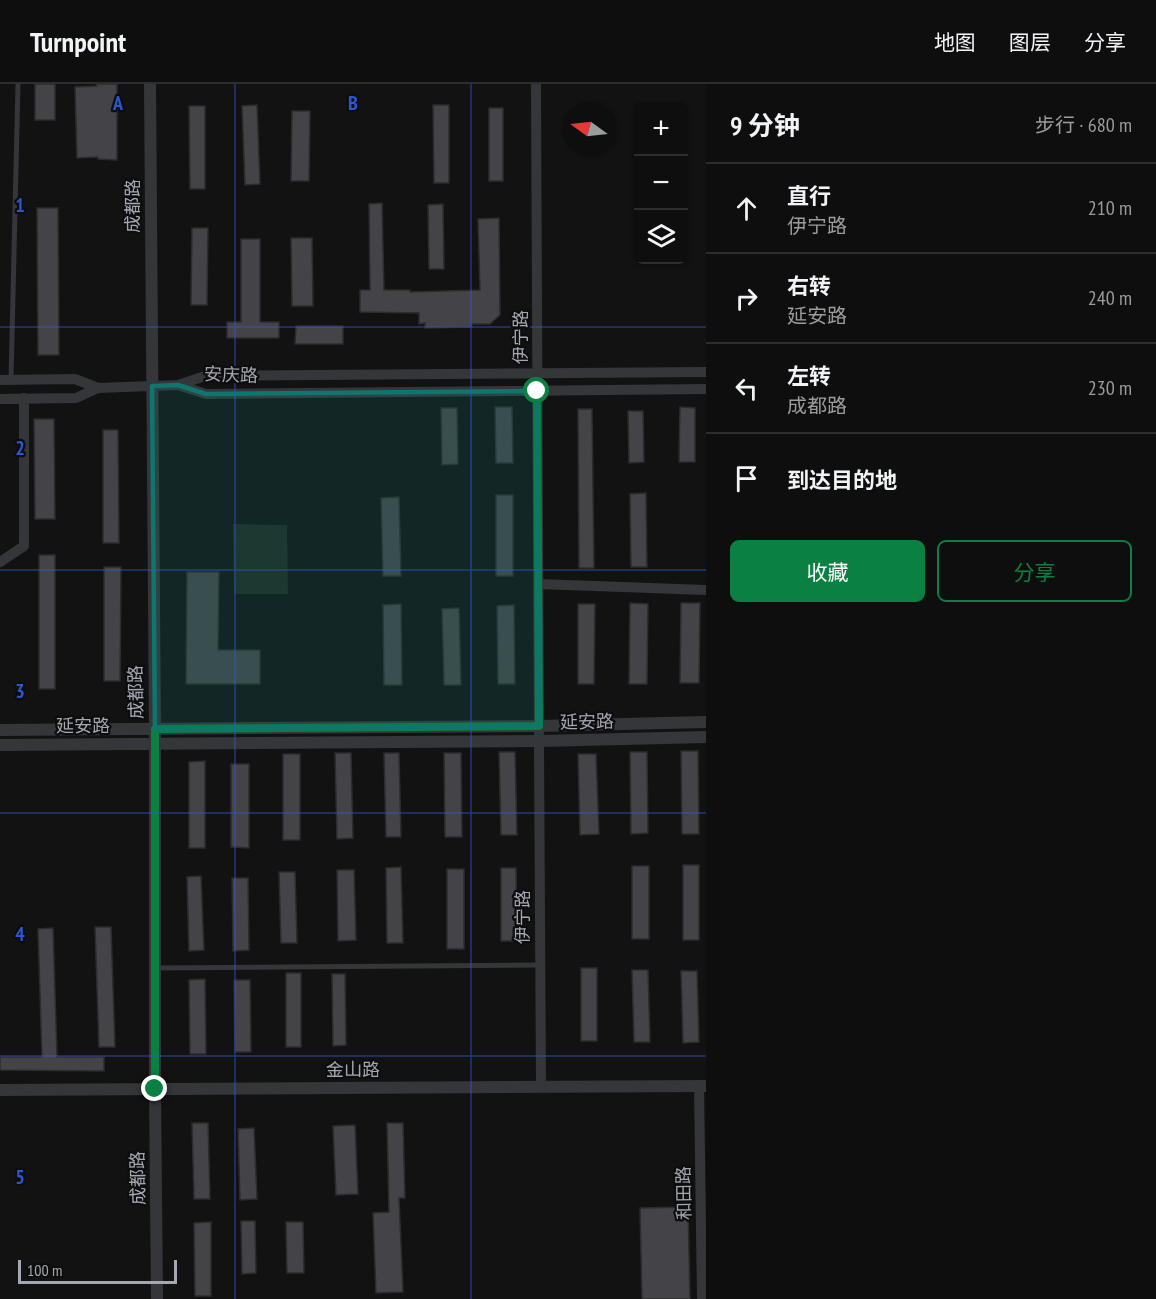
<!DOCTYPE html>
<html lang="zh">
<meta charset="utf-8">
<style>
body{margin:0;font-family:"PT Sans Narrow","Noto Sans SC",sans-serif;background:#171717;color:#f1f3f6}
.controls{position:absolute;right:18px;top:18px;display:grid;overflow:hidden;border-radius:9px;box-shadow:0 2px 4px #0004}
.controls button{width:54px;height:54px;display:grid;place-items:center;padding:0;border:0;border-bottom:2px solid #2e2e2e;background:#0e0e0e;color:#f1f3f6;font:30px sans-serif}
.compass{position:absolute;left:562px;top:18px;width:54px;height:54px;border-radius:50%;background:#0e0e0e;box-shadow:0 2px 4px #0004;rotate:285deg}
.scale{position:absolute;left:18px;bottom:15px;width:159px;box-sizing:border-box;padding-left:6px;border:3px solid #a5a8b2;border-top:0;font-size:16px;line-height:21px;white-space:nowrap;color:#a5a8b2;-webkit-text-stroke:4px #0d0d0e;paint-order:stroke}
.stop{position:absolute;width:18px;height:18px;margin:-14px;border:4px solid #0b8043;border-radius:50%;background:#fff}
.stop.end{background:#0b8043;border-color:#fff;box-shadow:0 2px 6px #0008}
.list{margin:0;padding:0;list-style:none}
h2{display:flex;justify-content:space-between;align-items:center;height:78px;margin:0;padding:0 24px;font-size:26px}
h2 small{font-size:20px;font-weight:400;color:#9b9c9e}
.list li{display:grid;grid-template-columns:39px 1fr auto;gap:18px;align-items:center;box-sizing:border-box;height:90px;padding:0 24px;border-top:2px solid #2e2e2e}
.list b{display:block;font-size:22px;white-space:nowrap}
.list p{margin:0;font-size:20px;white-space:nowrap;color:#9b9c9e}
.list em{font-size:20px;font-style:normal;color:#9b9c9e}
.actions{display:flex;gap:12px;padding:18px 24px}
.actions a{flex:1;padding:14px 0;border:2px solid #0b8043;border-radius:9px;text-align:center;font-size:21px;color:#0b8043}
.actions .main{background:#0b8043;color:#fff}
.icon{flex:none;width:33px;height:33px;fill:none;stroke:currentColor;stroke-width:2;stroke-linecap:round;stroke-linejoin:round}
.map{position:relative;flex:none;width:706px;height:1215px;overflow:hidden}
header{display:flex;align-items:center;gap:36px;box-sizing:border-box;height:84px;padding:0 30px;background:#0e0e0e;border-bottom:2px solid #2e2e2e}
header strong{font-size:28px}
nav{display:flex;gap:33px;margin-inline-start:auto;font-size:21px}
main{display:flex}
aside{flex:1;background:#0e0e0e}
.map>svg:first-child{display:block}
.green{fill:#212722}
.building{fill:#444448;stroke:#2c2c2f;stroke-width:1.5}
.lines{fill:none;stroke-linecap:round;stroke-linejoin:round}
.service{stroke:#35363a;stroke-width:5}
.minor{stroke:#35363a;stroke-width:10}
.tertiary{stroke:#35363a;stroke-width:12}
.route{stroke:#0b8043;stroke-width:8}
.marked{fill:#0f766e;fill-opacity:0.2;stroke:#0f766e;stroke-width:4.5;stroke-linejoin:round}
.grid{fill:none;stroke:#2b57d4;stroke-width:1.5;stroke-opacity:0.55}
.labels{text-anchor:middle;stroke-width:4.5;stroke-linejoin:round;paint-order:stroke}
.street-label{font-size:18px;fill:#a5a8b2;stroke:#0d0d0e}
.grid-label{font-size:20px;text-anchor:middle;font-weight:bold;fill:#2b57d4;stroke:#0d0d0e;stroke-width:4.5;stroke-linejoin:round;paint-order:stroke}
</style>
<header>
<strong>Turnpoint</strong>
<nav><a>地图</a><a>图层</a><a>分享</a></nav>
</header>
<main>
<div class="map">
<svg width="706" height="1215" viewBox="0 0 706 1215">
<rect width="100%" height="100%" fill="#121213"/>
<path class="green" d="M233 440 287 441 288 510H234Z"/>
<path class="building" d="M35 0H55V36H35Z
M96 0H117V76L98 75V73L77 74 75 3 97 2Z
M257 21 260 100 245 101 242 22Z
M433 21H449V99H434Z
M189 22H205V105H190Z
M489 24H503V97H489Z
M292 27H310L309 97H291Z
M382 119 384 206H410V208L480 206 478 135 499 134 500 231 490 240H472V243L425 244V239L419 240V229L360 228V206H370L369 120Z
M443 120 444 185H429L428 121Z
M37 124H58L59 271H38Z
M192 144H208L207 221H191Z
M291 154H312L313 222H292Z
M241 155H260V238H279V254H227V238H241Z
M296 242H343V260H295Z
M495 323H512L513 379H496Z
M680 323 695 324V378H679Z
M441 324H457L458 380 442 381Z
M578 325H592L594 484H579Z
M628 327H643L644 378 629 379Z
M34 335H54L55 435H35Z
M103 346H118L119 459H103Z
M646 409 647 483H631L630 410Z
M496 411H513V492H496Z
M399 413 401 492H383L381 414Z
M39 471H55V605H39Z
M104 483H121L120 597H104Z
M187 488H219L218 566H260V600H186Z
M630 519 648 520 647 600H629Z
M681 519H700L699 599H680Z
M401 520 402 601H384L383 521Z
M578 520H595L594 600H578Z
M514 521 515 600H498L497 522Z
M459 524 461 601H444L442 525Z
M681 667H698L699 750H682Z
M499 668H515L517 751H501Z
M630 668H647L648 749 631 750Z
M335 669H351L353 754 337 755Z
M384 669H399L401 753H386Z
M444 669H461L462 753H445Z
M283 670H300V756H283Z
M578 670H596L599 750 580 751Z
M205 677V764H189V678Z
M231 680H249V764L231 763Z
M683 781H699V856H683Z
M632 782H649V855H632Z
M401 783 403 859H387L386 784Z
M501 784H516L517 857H501Z
M447 785H464V865H447Z
M337 786H354L356 856 338 857Z
M279 788H295L297 859H281Z
M201 792 204 866 189 867 187 793Z
M232 794H248L249 866 233 867Z
M95 843H111L115 963H99Z
M53 844 57 973H104V987L0 986V973H42L38 845Z
M581 884H597V957H581Z
M632 886H648L650 958H634Z
M681 887H697L699 958 683 959Z
M286 889H301V963H286Z
M332 890H345L346 961 333 962Z
M205 895 206 970H190L189 896Z
M234 896H250L251 968H235Z
M192 1039H208L210 1115H194Z
M387 1039H403L405 1114H399L403 1208 376 1209 373 1129 389 1128Z
M355 1041 358 1110 336 1111 333 1042Z
M254 1044 257 1115 240 1116 238 1045Z
M688 1123 690 1215H642L640 1124Z
M241 1137H255L256 1189 242 1190Z
M211 1138V1212H195L194 1139Z
M286 1138H303L304 1189H287Z"/>
<g class="lines">
<path class="service" d="M11 296 18 0
M155 884 540 881"/>
<path class="minor" d="M536 0 539 650
M0 296 75 295 98 304
M178 301 206 310 706 305
M0 315 76 314 98 304 178 301 205 292 706 288
M0 478 24 462V314
M538 500 706 506
M539 663 541 1003
M699 1002 702 1215"/>
<path class="tertiary" d="M150 0 155 645V1005L157 1215
M0 646 539 642 706 638
M0 661 540 657 706 653
M0 1006 706 1002"/>
</g>
<g class="lines">
<path class="route" d="M155 1005V645L539 642 537 307"/>
</g>
<path class="marked" d="M178 301 206 310 537 307 539 642 155 645 152 302Z"/>
<path class="grid" d="M235 0V1215M471 0V1215M0 243H706M0 486H706M0 729H706M0 972H706"/>
<g class="labels">
<g class="street-label">
<text transform="translate(133 122) rotate(-90)" y="6">成都路</text>
<text transform="translate(521 253) rotate(-90)" y="6">伊宁路</text>
<text transform="translate(231 291) rotate(2)" y="6">安庆路</text>
<text transform="translate(136 608) rotate(-91)" y="6">成都路</text>
<text transform="translate(587 638) rotate(-1)" y="6">延安路</text>
<text x="83" y="648">延安路</text>
<text transform="translate(523 833) rotate(-90)" y="6">伊宁路</text>
<text x="353" y="992">金山路</text>
<text transform="translate(138 1094) rotate(-91)" y="6">成都路</text>
<text transform="translate(684 1109) rotate(-91)" y="6">和田路</text>
</g>
</g>
<g class="grid-label">
<text x="118" y="26">A</text>
<text x="353" y="26">B</text>
<text x="20" y="128">1</text>
<text x="20" y="371">2</text>
<text x="20" y="614">3</text>
<text x="20" y="857">4</text>
<text x="20" y="1100">5</text>
</g>
</svg>
<div class="controls">
<button>+</button>
<button>−</button>
<button><svg class="icon" aria-label="layers" viewBox="0 0 24 24"><path d="M12 4l9 5-9 5-9-5zM3 14l9 5 9-5"/></svg></button>
</div>
<svg class="compass" viewBox="-18 -18 36 36"><path d="M0-13l5 13h-10z" fill="#e53935"/><path d="M0 13l5-13h-10z" fill="#9b9c9e"/></svg>
<div class="scale">100 m</div>
<div class="stop" style="left:537px;top:307px"></div>
<div class="stop end" style="left:155px;top:1005px"></div>
</div>
<aside>
<h2>9 分钟<small>步行 · 680 m</small></h2>
<ul class="list">
<li><svg class="icon" aria-label="ahead" viewBox="0 0 24 24"><path d="M12 20V5M6 11l6-6 6 6"/></svg><div><b>直行</b><p>伊宁路</p></div><em>210 m</em></li>
<li><svg class="icon" aria-label="right" viewBox="0 0 24 24"><path d="M7 20v-9h11M14 6l5 5-5 5"/></svg><div><b>右转</b><p>延安路</p></div><em>240 m</em></li>
<li><svg class="icon" aria-label="left" viewBox="0 0 24 24"><path d="M17 20v-9H6M10 6l-5 5 5 5"/></svg><div><b>左转</b><p>成都路</p></div><em>230 m</em></li>
<li><svg class="icon" aria-label="arrive" viewBox="0 0 24 24"><path d="M6 21V4h12l-3 4 3 4H6"/></svg><div><b>到达目的地</b></div></li>
</ul>
<div class="actions"><a class="main">收藏</a><a>分享</a></div>
</aside>
</main>
